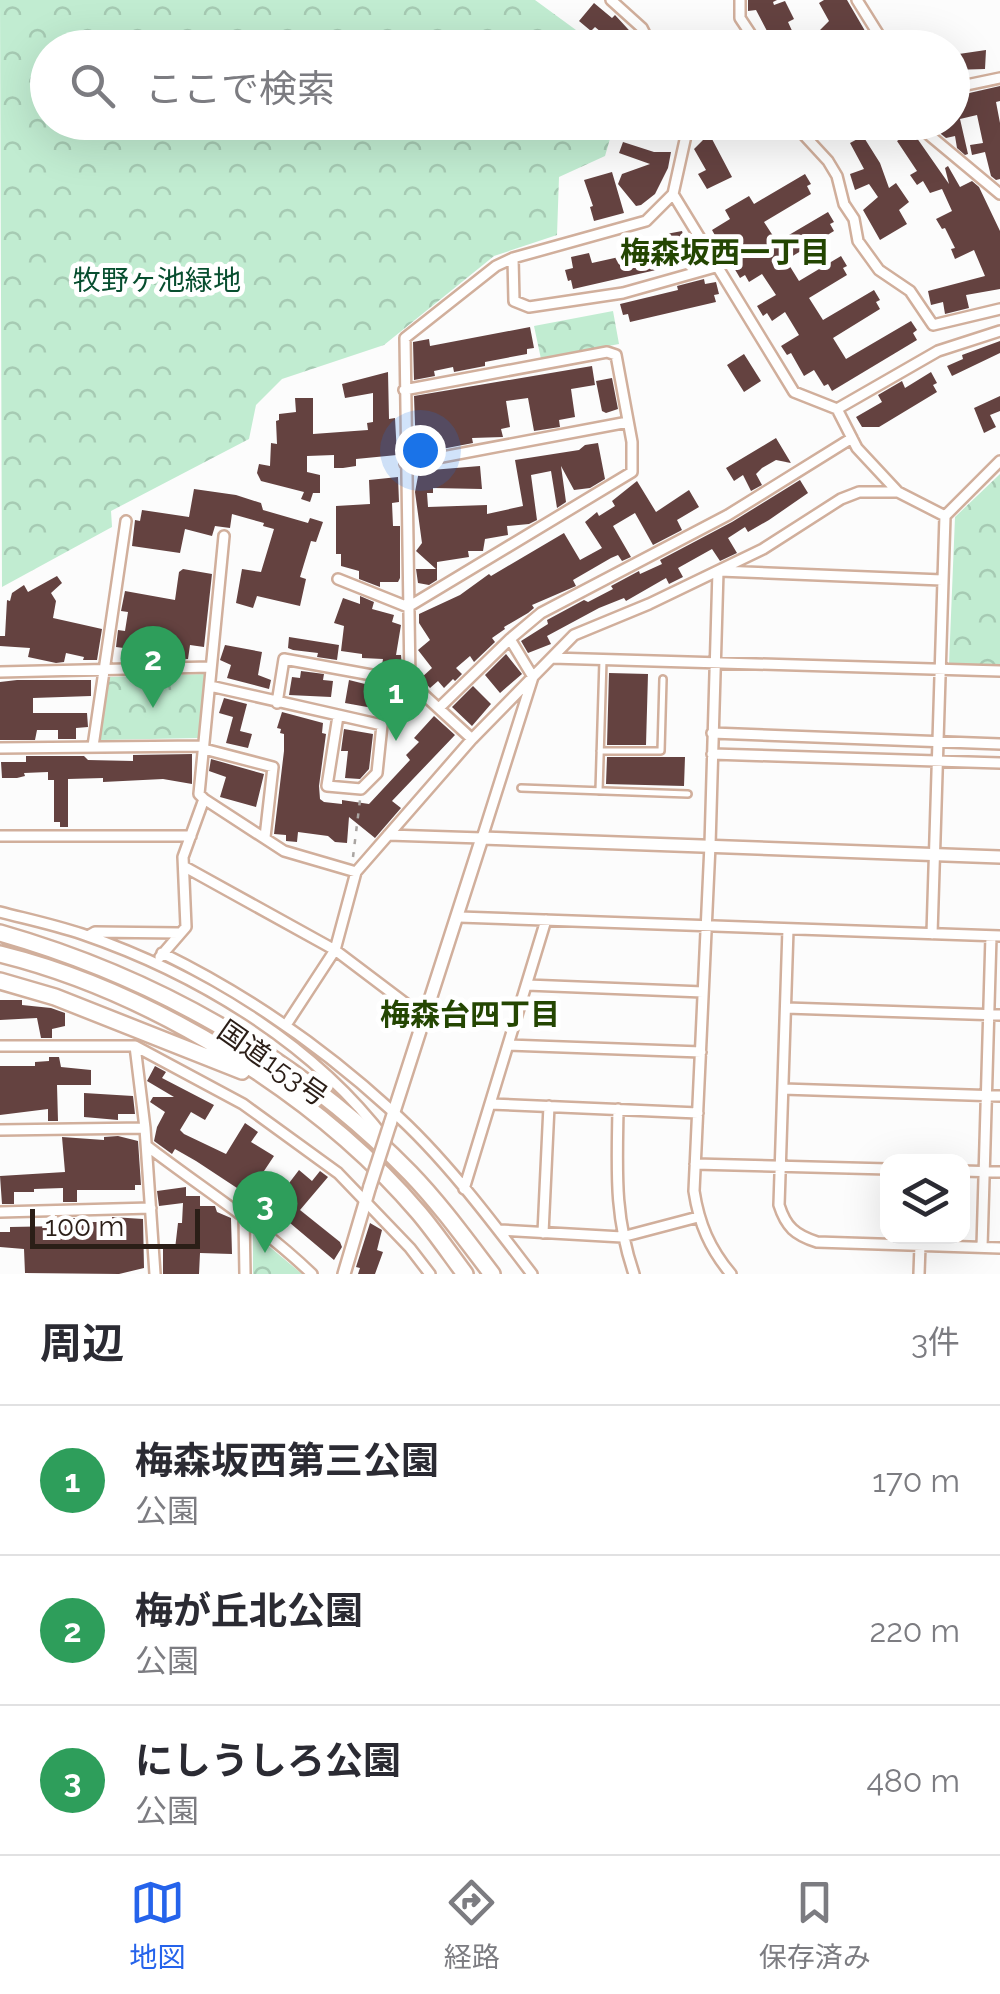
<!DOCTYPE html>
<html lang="ja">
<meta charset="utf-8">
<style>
body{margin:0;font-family:Raleway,"Noto Sans JP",sans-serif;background:#f7f7f7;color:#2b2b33}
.controls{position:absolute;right:30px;bottom:30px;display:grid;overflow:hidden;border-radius:20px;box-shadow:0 10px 40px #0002}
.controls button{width:90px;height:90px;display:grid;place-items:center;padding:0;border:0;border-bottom:2px solid #e1e1e2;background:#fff;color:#2b2b33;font:50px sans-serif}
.scale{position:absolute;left:30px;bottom:25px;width:170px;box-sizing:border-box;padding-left:10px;border:5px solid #2b1e17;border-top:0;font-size:28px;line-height:35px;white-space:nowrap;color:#2b1e17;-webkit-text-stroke:8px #fff;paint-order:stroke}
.you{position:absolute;left:420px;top:450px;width:35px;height:35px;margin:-25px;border:8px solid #fff;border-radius:50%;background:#1a73e8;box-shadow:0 0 0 15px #1a73e833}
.badge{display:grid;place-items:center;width:65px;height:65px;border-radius:50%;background:#2563eb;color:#fff;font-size:32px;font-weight:700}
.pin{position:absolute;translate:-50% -82px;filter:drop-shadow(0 2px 5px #0008)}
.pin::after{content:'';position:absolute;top:52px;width:35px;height:30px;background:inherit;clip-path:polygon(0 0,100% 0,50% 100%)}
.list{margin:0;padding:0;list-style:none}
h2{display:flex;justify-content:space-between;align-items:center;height:130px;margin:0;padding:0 40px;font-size:42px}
h2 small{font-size:32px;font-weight:400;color:#7c7c81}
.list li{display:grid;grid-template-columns:65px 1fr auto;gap:30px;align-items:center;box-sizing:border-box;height:150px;padding:0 40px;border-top:2px solid #e1e1e2}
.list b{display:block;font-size:38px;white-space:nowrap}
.list p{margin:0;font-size:32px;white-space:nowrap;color:#7c7c81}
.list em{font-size:32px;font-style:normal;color:#7c7c81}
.icon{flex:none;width:55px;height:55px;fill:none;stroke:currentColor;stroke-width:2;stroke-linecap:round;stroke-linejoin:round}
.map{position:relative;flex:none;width:1000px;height:1274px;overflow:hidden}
.search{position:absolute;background:#fff;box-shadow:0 10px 40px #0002;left:30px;right:30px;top:30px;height:110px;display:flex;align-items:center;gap:25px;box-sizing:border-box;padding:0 35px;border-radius:55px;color:#7c7c81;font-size:38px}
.sheet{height:580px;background:#fff}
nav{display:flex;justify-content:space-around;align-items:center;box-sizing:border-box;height:140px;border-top:2px solid #e1e1e2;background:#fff;font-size:28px;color:#7c7c81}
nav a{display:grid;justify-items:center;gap:5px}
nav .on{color:#2563eb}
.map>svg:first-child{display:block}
.forest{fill:url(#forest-crowns)}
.building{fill:#644240}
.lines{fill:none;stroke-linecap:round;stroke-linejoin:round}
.service-casing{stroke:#d1af9c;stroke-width:10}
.minor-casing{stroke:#d1af9c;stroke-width:14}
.tertiary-casing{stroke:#d1af9c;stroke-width:16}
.trunk-casing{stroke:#d1af9c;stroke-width:20}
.path{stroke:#a9a4a1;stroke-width:2.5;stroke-dasharray:5 8;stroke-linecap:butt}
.service{stroke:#fff;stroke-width:5}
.minor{stroke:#fff;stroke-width:9}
.tertiary{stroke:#fff;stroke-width:11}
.trunk{stroke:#fff;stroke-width:15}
.tertiary-bridge-casing{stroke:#d1af9c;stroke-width:16;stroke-linecap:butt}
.tertiary-bridge{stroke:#fff;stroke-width:11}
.labels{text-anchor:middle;stroke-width:10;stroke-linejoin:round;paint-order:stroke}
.park-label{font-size:28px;fill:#074e2f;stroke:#fff}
.street-label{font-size:28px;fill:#2b1e17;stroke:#fff}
.neighbourhood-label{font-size:30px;font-weight:bold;fill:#244602;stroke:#fff}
</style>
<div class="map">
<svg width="1000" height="1274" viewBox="0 0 1000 1274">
<defs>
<pattern id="forest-crowns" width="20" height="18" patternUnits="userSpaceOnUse" patternTransform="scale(2.5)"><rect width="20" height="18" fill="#c1ecd1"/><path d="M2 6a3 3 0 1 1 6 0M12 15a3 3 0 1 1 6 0" fill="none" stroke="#a6cab3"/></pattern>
</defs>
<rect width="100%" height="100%" fill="#fcfcfc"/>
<path class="forest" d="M0 0H535L576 30 584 47 48 48V122L614 125 605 156 559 177 557 235 494 256 384 345 282 379 256 405 249 439 111 511 112 527 2 587Z
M613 311 619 344 541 359 534 326Z
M1000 474V665L949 664 955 517Z
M204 674 199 738 100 740 108 677Z
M253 1233 302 1274H253Z"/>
<path class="building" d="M748 0H777L773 2 774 5 785 1 794 19 788 22 800 48H776L756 10 748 11Z
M824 0H847L875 48H822L815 35 829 21 819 3Z
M594 3 612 18 615 15 639 41 631 48H620L595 27 591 31 579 21Z
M986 50 985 69 952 70V55Z
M1000 86V101L996 102 1000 123V179L996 180 991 176 985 152 972 155 970 145 983 143 977 115 960 119 968 154 965 155 957 148 955 136 946 138 936 130 934 122H952V102L966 99 965 94Z
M706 122H719L725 130 712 139 732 177 707 189 698 174 706 170 694 149 703 140 696 131Z
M912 131 949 184 945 168 948 166 960 187 972 181 979 187 1000 231V289L966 295 969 308 945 314 943 302 931 305 928 291 985 276 974 250 955 259 951 249 955 248 945 228 942 229 936 219 952 211 942 189 930 193 923 181 917 185 910 175 917 171 897 141Z
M863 136 880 163 889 188 896 183 909 202 899 210 907 224 880 240 863 210 878 197 869 184 855 190 850 174 864 169 850 143Z
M623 142 654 152H671L668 168 655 194 641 205 636 206 618 184 622 174 650 164 619 153Z
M612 172 624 213 594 221 590 207 593 206 584 180Z
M805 174 811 184 807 186 811 194 764 222 777 242 828 212 834 222 830 224 834 231 786 260 799 281 841 256 847 266 843 268 847 275 809 298 823 320 874 290 880 300 876 302 880 309 833 338 846 359 911 321 917 330 913 333 917 340 832 391 828 384 824 386 814 370 804 376 791 353 787 355 781 346 799 335 785 312 772 321 767 313 763 316 757 306 776 295 762 274 749 282 745 275 740 278 727 256 732 254 722 237 717 239 712 230 730 219 725 210 749 196 754 204Z
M682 231 685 242 692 241 695 253 690 254 691 262 573 289 571 280 568 281 565 270 573 268 571 257 589 253 592 263 664 247 661 235Z
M704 279 705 284 716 282 719 294 714 295 716 302 630 322 628 314 623 315 620 304 678 290 677 286Z
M530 327 534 348 527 349V354L485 362V366L454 372 453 367 434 371 435 376 414 380 413 342 429 339 430 346Z
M1000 341V353L952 376 947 366 963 359 962 355Z
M744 354 761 381 744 392 727 365Z
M592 366 595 385 571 389 575 417 559 420 560 427 534 431 528 398 506 401 510 427 501 429 503 437 472 438 473 443 416 454 414 396Z
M388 372 389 419 395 418 397 455 356 459V466L343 468H334V455L307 456V472L320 475V493H313L310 502 301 499 304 492 261 481 257 473 259 464 270 466 271 443 277 444 276 421 279 420V414L296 412 295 398H313V434L368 430 367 423 373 422V393L345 398 342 384Z
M931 372 937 383 933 385 937 392 879 427H862L856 417 882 402 878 395 902 381 905 388Z
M612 378 618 409 606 413 602 411 596 381Z
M1000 396V411L990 415 996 427 984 433 974 408Z
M776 438 791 463 776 460 762 468 756 474 762 485 751 491 743 475 734 481 726 468Z
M598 443 605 479 590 488 574 490 561 466 566 502 557 508 551 471 531 475 537 520 529 524 507 526 508 535 485 539 483 551H468L469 557 437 562V580L429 585 418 583 416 569H436L416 551 422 543 415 492 419 471 480 466 482 489 433 488V493H427L428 507 487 505V514L523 506 515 460 579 450 585 445Z
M398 477 399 502 392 503 393 526H400V578L398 582H380V587L359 579V571L341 566V554H336V506L370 504 369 480Z
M800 480 808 493 769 520 748 532 745 527 728 538 737 553 720 561 712 549 678 568 683 577 669 584 666 578 626 601 624 598 599 608 547 636 551 644 528 653 521 641 548 624 547 620 584 600 588 602 613 589 611 586 639 571 640 574 662 564 660 560 732 522Z
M637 481 656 512 689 490 699 507 677 520 682 530 653 545 635 513 613 526 631 557 622 561 618 555 611 558 573 580 576 586 532 605 534 608 528 613 504 627 505 629 492 638 495 642 474 662 470 656 456 668 462 674 455 681 453 679 444 688 438 681 430 688 421 678 432 668 418 650 430 640 419 623V614L460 595 489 574 491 576 564 533 580 560 602 548 585 522 597 512 599 516 615 506 612 501Z
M194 489 236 495 261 503 263 510 308 523 310 518 323 522 316 542 311 541 300 577 306 579 300 606 257 596 253 608 236 603 242 569 261 572 274 529 263 526 264 523 232 514 230 528 215 526 212 536 185 529 180 553 132 546 135 520 140 521 142 510 189 517Z
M183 569 212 574 204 647 190 645 188 659 174 660 175 655 116 647 118 630 125 631 128 612 121 611 125 591 175 600 179 572Z
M57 576 62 583 51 593 56 601 53 618 102 629 97 660H83L84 657 66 653 64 662 56 663 28 657 30 648 0 646V636H5L7 600 10 601 12 593 24 585 28 592Z
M360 596 374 602 372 609 394 615 392 622 401 625 396 655H401L402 668 382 665 383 659 362 658V654L341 651 344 626 334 623 343 598 360 604Z
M289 637 339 645 337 660 317 657 318 653 293 650 288 648Z
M225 645 262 652 258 675 271 680 269 689 227 678 231 665 220 660Z
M506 654 522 674 500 693 485 675Z
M301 671 324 674 323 680 333 681 331 697 289 695 292 677 300 678Z
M609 673 648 674 646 745H607Z
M17 680H91V696L33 698V713H87L88 727 76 728V739H58V730H37L35 740H0V682Z
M349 680 365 684V689L375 690V694L413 700V703L418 704 417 716 345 703Z
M473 686 491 704 472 726 452 707Z
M224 698 247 704 240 731 252 734 248 748 226 743 233 717 219 713Z
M282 712 323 723 322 733 326 734 319 786 320 799 324 802 342 804V800L369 804 410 760 406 755 419 742 414 738 434 716 455 735 392 801 401 808 375 838 349 817 347 843 335 842 328 836 298 832 297 842 286 841V835L274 834 284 751V734L280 733 281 729 277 728Z
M344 729 373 734 369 769 360 779 345 778 348 751H341Z
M192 754V784L163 779 103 782V778L68 779V827H60V822H54V780H48V772L24 773 25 776 17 778H2L1 762H26V756H84L88 760 133 761V755Z
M607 757H685L684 786 606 784Z
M211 759 264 774 256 807 220 797 226 777 209 771Z
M0 1000H22V1005L51 1008 65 1013V1026L52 1029V1038H41L37 1018 0 1020Z
M49 1057H59L61 1067 91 1070V1085H57L58 1121H48V1109L0 1115V1066H35V1062L49 1061Z
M155 1066 166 1072 162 1078 214 1105 205 1120 191 1112 180 1130 184 1134 226 1154 245 1123 258 1132 251 1142 274 1156 258 1180 280 1195 299 1170 312 1181 320 1171 328 1177 300 1210 340 1242 342 1247 334 1260 290 1223 196 1161 175 1149 172 1154 154 1141 157 1127 165 1112 150 1102 153 1097H174L147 1081Z
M84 1093 133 1096 135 1114H118V1120L84 1117Z
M118 1136 138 1141 141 1185H135V1190H77V1202H63V1188L34 1189V1192H14V1204H2L0 1176 65 1172 62 1137 104 1140V1137Z
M186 1187V1196H200V1206H215L217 1212 231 1218 232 1254 200 1253 199 1274H163V1249H175L178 1223H182L183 1203 159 1206 157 1191Z
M112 1217 143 1219 144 1268 119 1274 25 1273 24 1249 0 1247V1232H10V1227L62 1226 63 1218H77L76 1222H112Z
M370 1223 382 1230 377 1250 383 1252 375 1274H358L360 1268 356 1267Z"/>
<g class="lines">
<g class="service-casing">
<path id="service" d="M600 751H661L663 679
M521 788 688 794
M599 791 603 660"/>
</g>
<g class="minor-casing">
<path id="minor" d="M611 0 642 28 652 48
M740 0V18L760 48
M857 0 887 48
M952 88 1000 78
M792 122 828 161 837 176 844 204 854 219 858 241 879 270 910 291 933 325 1000 309
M919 122 928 134 1000 194
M673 194 794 392 837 409 857 448 898 492 945 516
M513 258 514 301 529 307 623 293 719 266
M837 409 938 351 1000 331
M405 464 628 422
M718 571 710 845 694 1191C699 1224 710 1249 731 1274
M720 571 942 580
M338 579 408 607 632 472V442L616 355 607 352 404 390
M510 639 541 613 728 515 852 438
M552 658 1000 671
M0 672 210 667
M210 686 382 725 377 773 361 789 327 786 338 716
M277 703 284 659 410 682
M712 733 1000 744
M472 739 410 682 405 338 496 266 513 258 646 221 673 194 689 122
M93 746 126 521
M0 748 204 746
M204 749 273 767 265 837
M712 754 1000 763
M204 799 284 851 356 872
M388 835 482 838 533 677 510 639 439 708
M0 836H191
M185 867 335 950 425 1018
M0 912C27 919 55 925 82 934 196 973 313 1043 386 1140
M459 917 1000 936
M788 929 779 1205C786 1227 795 1235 817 1242L1000 1248
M932 934 945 516 1000 461
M88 936 95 932 179 933
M162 953C246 994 322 1047 391 1110 442 1155 491 1220 532 1274
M160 957 186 927 183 857 204 799 199 794 224 536
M527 985 703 992
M786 1008 1000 1015
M286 1025 335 950 356 872 472 739 574 635 649 604 763 549 841 499 859 492H898
M508 1045 701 1052
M0 1046H135L243 1104 338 1173 410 1248 430 1274
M135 1046 145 1128 155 1274
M783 1089 1000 1096
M490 1104 698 1113
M618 1109C617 1171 614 1215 634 1274
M0 1130 145 1128
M147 1146C203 1189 261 1225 312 1274
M695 1164 888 1169
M962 1171 1000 1172
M464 1189 546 920
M0 1212 151 1208
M244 1217 245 1274
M499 1230 622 1237 698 1217
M543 1233 549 1106
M982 1247 991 936
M919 1274 920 1245"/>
</g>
<g class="tertiary-casing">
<path id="tertiary" d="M390 1124 482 838 1000 857
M344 1274 370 1186"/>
</g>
<g class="trunk-casing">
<path id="trunk" d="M0 933C154 977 298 1058 410 1173 440 1204 466 1240 492 1274
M0 954C150 991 318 1094 419 1213 435 1232 450 1254 465 1274
M0 981 55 997 242 1071"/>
</g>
<path class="path" d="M353 857 360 800"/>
<use href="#service" class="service"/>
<use href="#minor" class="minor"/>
<use href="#tertiary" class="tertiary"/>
<use href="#trunk" class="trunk"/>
<g class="tertiary-bridge-casing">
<path id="tertiary-bridge" d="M370 1186 390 1124"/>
</g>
<use href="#tertiary-bridge" class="tertiary-bridge"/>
</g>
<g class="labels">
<g class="park-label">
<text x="157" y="290">牧野ヶ池緑地</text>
</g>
<g class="street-label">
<text transform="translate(273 1063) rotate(35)" y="10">国道153号</text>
</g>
<g class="neighbourhood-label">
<text x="725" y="263">梅森坂西一丁目</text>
<text x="470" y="1025">梅森台四丁目</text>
</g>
</g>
</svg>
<div class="controls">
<button><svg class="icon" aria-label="layers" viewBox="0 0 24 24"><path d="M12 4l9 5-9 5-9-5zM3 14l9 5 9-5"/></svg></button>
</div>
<div class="scale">100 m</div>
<div class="you"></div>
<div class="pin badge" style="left:396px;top:741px;background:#2e9e5b">1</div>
<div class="pin badge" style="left:153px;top:708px;background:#2e9e5b">2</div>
<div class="pin badge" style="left:265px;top:1253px;background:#2e9e5b">3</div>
<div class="search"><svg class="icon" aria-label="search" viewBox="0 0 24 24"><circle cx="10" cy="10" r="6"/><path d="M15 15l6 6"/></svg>ここで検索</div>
</div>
<section class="sheet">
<h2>周辺<small>3件</small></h2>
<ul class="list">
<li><span class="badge" style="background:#2e9e5b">1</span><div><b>梅森坂西第三公園</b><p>公園</p></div><em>170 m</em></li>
<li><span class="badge" style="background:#2e9e5b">2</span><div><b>梅が丘北公園</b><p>公園</p></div><em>220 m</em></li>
<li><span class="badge" style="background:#2e9e5b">3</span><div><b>にしうしろ公園</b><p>公園</p></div><em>480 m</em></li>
</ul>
</section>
<nav>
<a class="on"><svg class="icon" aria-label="map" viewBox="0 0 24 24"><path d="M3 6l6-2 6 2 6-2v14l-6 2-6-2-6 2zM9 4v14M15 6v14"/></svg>地図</a>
<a><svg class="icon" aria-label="directions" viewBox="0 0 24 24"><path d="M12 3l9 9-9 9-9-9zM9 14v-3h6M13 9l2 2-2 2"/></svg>経路</a>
<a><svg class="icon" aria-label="saved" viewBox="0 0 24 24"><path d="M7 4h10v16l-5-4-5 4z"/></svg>保存済み</a>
</nav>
